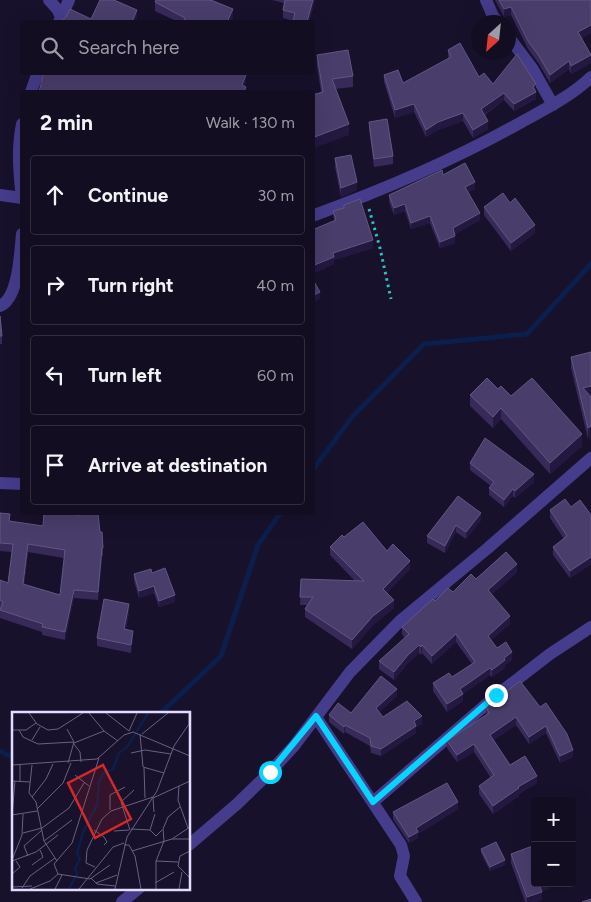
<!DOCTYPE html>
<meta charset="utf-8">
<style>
body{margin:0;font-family:Figtree,sans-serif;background:#1f1b2e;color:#f1f3f6}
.controls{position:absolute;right:15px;bottom:15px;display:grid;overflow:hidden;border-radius:5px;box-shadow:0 5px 20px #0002}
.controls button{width:45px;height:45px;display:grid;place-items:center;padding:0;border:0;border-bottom:1px solid #312d3f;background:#120d21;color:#f1f3f6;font:25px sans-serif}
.compass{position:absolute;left:471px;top:15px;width:45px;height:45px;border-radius:50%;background:#120d21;box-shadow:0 5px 20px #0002;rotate:207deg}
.stop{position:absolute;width:15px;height:15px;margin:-11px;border:4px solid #08d5ff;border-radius:50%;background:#fff}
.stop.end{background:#08d5ff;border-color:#fff;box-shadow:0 1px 5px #0008}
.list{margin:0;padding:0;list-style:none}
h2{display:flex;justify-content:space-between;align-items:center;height:65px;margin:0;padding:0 20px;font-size:21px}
h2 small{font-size:16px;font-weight:400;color:#9c9ca5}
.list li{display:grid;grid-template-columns:32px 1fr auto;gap:15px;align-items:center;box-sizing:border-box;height:80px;margin:0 10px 10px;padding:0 10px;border:1px solid #312d3f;border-radius:5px}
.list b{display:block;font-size:19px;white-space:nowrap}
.list em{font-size:16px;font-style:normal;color:#9c9ca5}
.icon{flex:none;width:28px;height:28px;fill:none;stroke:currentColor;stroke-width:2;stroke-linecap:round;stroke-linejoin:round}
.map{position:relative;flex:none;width:591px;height:902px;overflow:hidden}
.search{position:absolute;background:#120d21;box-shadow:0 5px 20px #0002;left:20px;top:20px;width:295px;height:55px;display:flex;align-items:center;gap:12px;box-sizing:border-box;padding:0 18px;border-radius:5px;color:#9c9ca5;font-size:19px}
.panel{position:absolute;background:#120d21;box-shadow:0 5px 20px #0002;left:20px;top:90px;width:295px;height:425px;border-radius:5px}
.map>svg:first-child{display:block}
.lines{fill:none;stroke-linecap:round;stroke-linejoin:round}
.stream{stroke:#0b1e4c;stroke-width:5}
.path{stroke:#30bec0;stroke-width:3;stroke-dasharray:2.5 4;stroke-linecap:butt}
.minor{stroke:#453c8b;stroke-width:12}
.wall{fill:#372a59;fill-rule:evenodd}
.shaded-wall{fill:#231840}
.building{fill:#493d6b;stroke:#625682;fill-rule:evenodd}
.route{stroke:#08d5ff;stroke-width:6}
.inset-river{fill:none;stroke:#0b1e4c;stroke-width:2.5}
.inset-road{fill:none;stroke:#696280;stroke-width:1}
.view{fill:#d62828;fill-opacity:0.15;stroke:#d62828;stroke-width:2.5}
.inset-edge{fill:none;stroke:#e3dcff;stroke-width:2.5}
</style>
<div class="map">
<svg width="591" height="902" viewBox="0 0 591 902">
<rect width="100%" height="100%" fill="#18112c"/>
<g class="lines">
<path class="stream" d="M312 471 352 417 424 344 527 334 591 264
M158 713 163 711 221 656 258 545 281 512
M0 751 14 758"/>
<path class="path" d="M369 209 380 248 391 299"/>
<path class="minor" d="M49 0 58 10 61 18
M486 0 493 16 498 22
M59 22 69 0
M508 36 532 68 553 105
M31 92 38 72
M22 124C17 149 19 173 22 198
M0 195 22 198
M312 216C383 190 452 161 518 124 543 110 570 97 591 77
M0 306C19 298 20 252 22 234
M0 483 22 484
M316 717 401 845 404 856 400 876 416 902
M373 802 497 695 550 654 591 627
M189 845 237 804 270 772 294 746 350 672 401 620 488 548 591 458
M122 902 139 888"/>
</g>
<path class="wall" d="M272 0H315L309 22H293L294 21 283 18V10L284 3Z
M495 0H591V33L582 38 591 63 571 74 569 69 550 83 539 64 528 49 511 15 504 17Z
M155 2 233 18 230 22H178L155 11Z
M448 50 479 77 493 84H536V99L514 111 504 100 485 115 488 129 473 138 463 121 438 130 426 137 414 112 395 118 384 82V75L403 83 448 59Z
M317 55 353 76V87L335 89 349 135 321 92 317 66Z
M369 122 393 156V164L374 167 369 130Z
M335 158 357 190 341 197 335 167Z
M443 175 475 189 468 192 480 220 455 234V243L440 248 430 223 411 229 405 211 394 215 389 202V195Z
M510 203 535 233 511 251 484 215V207Z
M344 205 373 248 334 260V264L312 274V230L334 221 333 211 344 208Z
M0 316 2 336V344H0Z
M591 352 588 439 571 368V357Z
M498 389 511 396 582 446 550 474 501 419 493 428 470 406V395Z
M470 463 534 482 515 498 513 496 504 507 489 495V488L491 486 470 470Z
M458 496 481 520 466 539 456 532 445 553 427 543V536Z
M571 507 591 515V564L570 578 553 555V547L564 539 550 518V510Z
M0 513 10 521 43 526 76 515 100 532 103 548V556H102L98 600 74 598 65 640 42 635V632L0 618V580L8 583 12 552 0 551ZM28 552 64 558 60 595 24 585Z
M344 537 387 551 410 569 387 593 394 608 373 625 352 649 305 617V609L307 605H300L301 579 355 581 330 555V547Z
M517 572 491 595 510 624 491 640 497 648 512 660 505 665V668L492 677 490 675 463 694V701L447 712 433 691V683L452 677 472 664 456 642 432 664 422 653 421 655 419 653 408 663 394 680 379 669V661L405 638 402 634V627L435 601 453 592 476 579Z
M152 573 175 602 159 607 154 593 139 598 134 581V574Z
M129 613 126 629 133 639 131 653 97 646V638Z
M520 681 573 757 560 763 546 733 529 744 516 725 494 740 510 765 537 783 519 794V796L493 814 479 794V786L491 778 474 752 457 762 447 748V741L486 715V707Z
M397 696 379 712 383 717 422 724 416 727V733L381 756 371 753 370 746 345 732 344 734 329 722V715L351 713Z
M458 809 418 834V838L409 843 393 819V812Z
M481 849 505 865 490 871 481 853Z
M511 854 550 883V888L542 891V900L536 902H525L511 863Z"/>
<path class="shaded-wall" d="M313 0H315L309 22H307Z
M511 7V15L504 17V9Z
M233 9V18L230 22H227Z
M137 10V18L135 22H132Z
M591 25V33L578 40V32Z
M591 55V63L571 74V66Z
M569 61V69L550 83V75Z
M246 75V83L242 92V85Z
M536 84V99L514 111V104Z
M504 93V100L481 117V109Z
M414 104V112L395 118V110Z
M463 113V121L438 130 426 137V130L438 122Z
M488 121V129L473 138V130Z
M349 124V135L312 149V138Z
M357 182V190L341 197V188Z
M475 182V189L465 193V187Z
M405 204V211L394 215V208Z
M480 213V220L453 235V228Z
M430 216V223L411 229V223Z
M535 225V233L511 251V243Z
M455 236V243L440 248V242Z
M373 240V248L334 260V264L312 274V266L333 253Z
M320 292V299L312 304V296Z
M591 386V398L583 388Z
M501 408V419L493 428V417Z
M591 426V437L588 439V428Z
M582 434V446L550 474V463Z
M534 474V482L515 498V491Z
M513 489V496L504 507V500Z
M481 513V520L466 539V532Z
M456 525V532L445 553V546Z
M28 544V552L23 592V584Z
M102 548V556L98 600V592Z
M591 557V564L570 578V571Z
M410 561V569L383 597V589Z
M517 564V572L488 598V590Z
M154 586V593L139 598V591Z
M74 590V598L65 640V632Z
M175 595V602L159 607V601Z
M394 600V608L373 625 352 649V640L373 616Z
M129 604V613L124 637V629Z
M510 616V624L488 643V636Z
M133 631V639L131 653V645Z
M456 634V642L432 664V656Z
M419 645V653L408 663 394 680V672L408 655Z
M422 645V653L421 655V647Z
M512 652V660L505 665V668L492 677V670L504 658Z
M490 668V675L463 694V701L447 712V704L460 689Z
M397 689V696L376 715V708Z
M422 716V724L416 727V733L381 756V749L414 721Z
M516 717V725L490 743V735Z
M345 725V732L344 734V727Z
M546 726V733L529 744V737Z
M474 744V752L457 762V755Z
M573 750V757L560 763V756Z
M537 776V783L519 794V796L493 814V806L518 787Z
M458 802V809L418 834V838L409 843V837L416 828Z
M505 860V865L490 871V867Z
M550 883V888L539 892V884Z
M542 892V900L536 902H527V897Z"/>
<path class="building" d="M100 0H114L137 10 132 22H60L66 17 70 9 91 19Z
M156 0H208L210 1 211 0 233 9 227 22H183L185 18 155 2Z
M285 0H313L307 22H297L293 21 295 13 283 10Z
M499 0H591V25L578 32 591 55 571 66 569 61 550 75 539 56 528 41 511 7 504 9Z
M460 43 479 77 484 73 493 84 517 54 536 84 533 87 536 92 514 104 504 93 481 109 488 121 473 130 463 113 438 122 426 130 414 104 395 110 384 75 398 70 403 83 451 57 448 50Z
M348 50 353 76 332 79 349 124 312 138V95L323 92 317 55Z
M44 72H240L246 75 242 85 246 87 244 92H39Z
M387 119 393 156 374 159 369 122Z
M351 155 357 182 341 188 335 158Z
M465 163 475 182 465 187 480 213 453 228 455 236 440 242 430 216 411 223 405 204 394 208 389 195 442 170 443 175Z
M503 193 510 203 515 198 535 225 511 243 484 207Z
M360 199 373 240 333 253 334 257 312 266V241H313L312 239V230L336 220 333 211 344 208V205Z
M312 278 320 292 312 296Z
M0 316 2 336H0Z
M591 352V386L583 388 591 397V426L588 428 571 357Z
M487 378 498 389 501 386 511 396 532 378 582 434 550 463 501 408 493 417 470 395Z
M485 438 534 474 515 491 513 489 504 500 489 488 494 482 470 463Z
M458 496 481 513 466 532 456 525 445 546 427 536Z
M565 499 571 507 580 500 591 515V557L570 571 553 547 567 536 550 510Z
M44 512H76V515L98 513 100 532H102L103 548H102L98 592 74 590 65 632 42 627 43 624 0 610 3 602 0 600V580L8 583 13 544 0 543V513L10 514 9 521 43 526ZM28 544 65 550 60 595 23 584Z
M363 522 387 551 393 544 410 561 383 589 394 600 373 616 352 640 305 609 313 597H300L301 579 364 581 330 547 342 535 344 537Z
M506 552 517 564 488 590 510 616 488 636 497 648 506 642 512 652 504 658 505 660 492 670 490 668 460 689 463 694 447 704 433 683 449 673 452 677 475 662 456 634 432 656 422 645 421 647 419 645 408 655 394 672 379 661 409 634 402 627 433 599 435 601 448 588 453 592 471 574 476 579Z
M165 568 175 595 159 601 154 586 139 591 134 574 151 569 152 573Z
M104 599 129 604 124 629 133 631 131 645 97 638Z
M381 676 397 689 376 708 383 717 407 701 422 716 414 721 416 726 381 749 371 746 370 738 345 725 344 727 329 715 338 703 351 713Z
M520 681 540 707 546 703 567 734 573 750 560 756 546 726 529 737 516 717 490 735 510 765 525 756 537 776 518 787 519 788 493 806 479 786 494 775 474 744 457 755 447 741 489 713 486 707Z
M447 783 458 802 416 828 418 832 409 837 393 812Z
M496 842 505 860 490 867 481 849Z
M535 845V883H540L539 884 542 892 527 897 511 854Z
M591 899V902H582Z"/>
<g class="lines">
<path class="route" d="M270 772 316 716 373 802 496 695"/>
</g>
<g transform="translate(12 712)">
<rect width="178" height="178" fill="#18112c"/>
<path class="inset-river" d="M57 177 65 162 63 156 68 147 65 142 71 120 85 93 87 70 91 62 101 57 107 41 116 34 136 1"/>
<path class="inset-road" d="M17 1 25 12 36 18 46 17 71 1M77 1 92 19M94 1 117 19M55 17 62 30 56 51M0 18H14L24 11M7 18 11 25 26 32 62 30M117 19 125 1M128 22 131 55 152 61M130 22 156 1M20 28 28 15M61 31 68 40 69 50M62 31 92 19 106 29M119 41 133 38 159 42M0 53 85 47 112 23 121 20 178 44M20 53 17 81 24 90 32 129 45 149M132 56 133 86M63 63 77 74M0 69 18 70M8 69V53M167 74 166 88 176 116M20 85 34 67 41 52M25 97 51 71 59 51M98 98V83L113 75M142 100 141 86 178 69M0 103 3 69M0 103 25 99M119 117 138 118 143 102M82 118 92 125 95 130 92 133M118 118 109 90 122 78M138 118 144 124 150 118M102 119 117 118M11 121 30 116 57 96 72 71M160 127H178M32 129 60 108M112 133H117L123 144 129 177M120 139 160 127 178 115M178 139 168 144 166 154 178 166M16 144 12 134 30 118M0 148 10 123 11 102M0 149 24 140 46 123M144 149 166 150M20 153 31 145 28 138M83 155 74 151 75 138 90 107 99 99 141 85M0 162 8 155 4 149M46 162 78 167 98 153M79 166 85 172 103 174M84 171 105 163M143 171 162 160M0 175 20 174M10 176 18 164 43 146M18 177 38 169 46 162 42 152 60 131 87 46M43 177 50 163M67 177 101 135 112 131M103 177 115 125 145 79 162 34 177 12V1M144 177V149L152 129 151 117 156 105 168 95M167 177 170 160"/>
<path class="view" d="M91 53 119 107 83 126 56 71Z"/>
<rect width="178" height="178" class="inset-edge"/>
</g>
</svg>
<div class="controls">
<button>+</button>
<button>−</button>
</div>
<svg class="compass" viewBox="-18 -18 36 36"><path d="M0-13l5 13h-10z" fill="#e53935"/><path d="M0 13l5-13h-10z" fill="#9c9ca5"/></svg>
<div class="stop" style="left:270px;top:772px"></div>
<div class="stop end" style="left:496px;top:695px"></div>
<div class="search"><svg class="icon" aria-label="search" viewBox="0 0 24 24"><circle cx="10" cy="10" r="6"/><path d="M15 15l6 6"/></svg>Search here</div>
<section class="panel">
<h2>2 min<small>Walk · 130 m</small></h2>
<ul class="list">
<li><svg class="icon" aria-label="ahead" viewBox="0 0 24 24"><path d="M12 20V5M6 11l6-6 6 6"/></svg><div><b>Continue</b></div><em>30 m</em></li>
<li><svg class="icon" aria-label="right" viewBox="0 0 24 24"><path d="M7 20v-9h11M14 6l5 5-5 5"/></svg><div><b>Turn right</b></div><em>40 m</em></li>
<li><svg class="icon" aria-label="left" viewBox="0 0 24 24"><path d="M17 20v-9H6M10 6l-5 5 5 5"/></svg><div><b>Turn left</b></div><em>60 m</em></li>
<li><svg class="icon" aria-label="arrive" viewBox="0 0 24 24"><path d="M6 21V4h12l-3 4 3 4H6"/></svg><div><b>Arrive at destination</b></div></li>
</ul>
</section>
</div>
